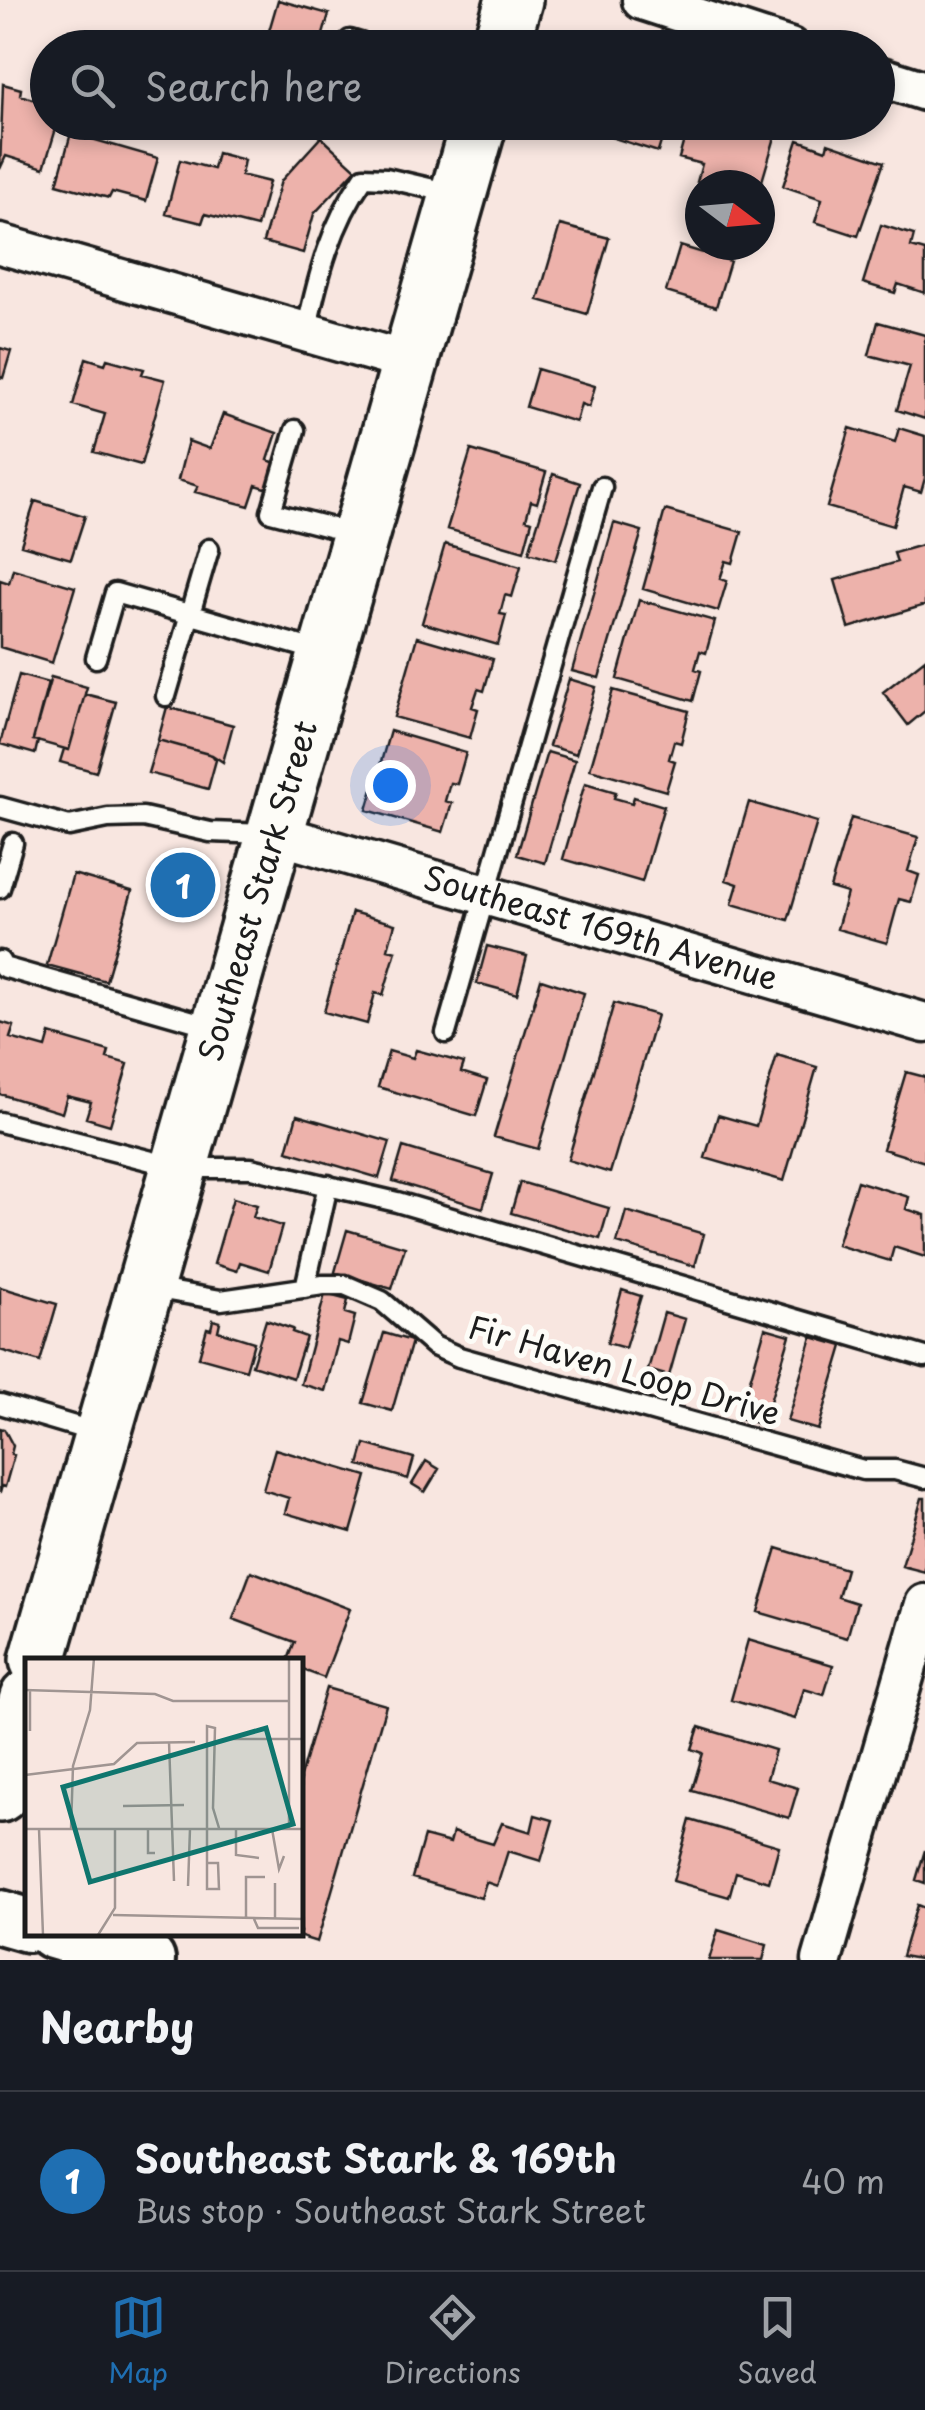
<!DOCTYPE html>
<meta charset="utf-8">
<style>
body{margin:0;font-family:"Playpen Sans",sans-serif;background:#20242c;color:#f1f3f6}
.compass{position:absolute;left:685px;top:170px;width:90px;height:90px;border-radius:50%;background:#171b24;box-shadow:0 5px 15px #0003;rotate:106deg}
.you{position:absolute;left:390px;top:785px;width:35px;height:35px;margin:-25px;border:8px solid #fff;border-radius:50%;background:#1a73e8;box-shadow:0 0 0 15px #1a73e833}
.badge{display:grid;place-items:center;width:65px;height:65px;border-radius:50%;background:#1f6fb2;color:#fff;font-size:32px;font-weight:700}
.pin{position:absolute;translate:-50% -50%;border:5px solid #fff;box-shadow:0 2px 10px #0006}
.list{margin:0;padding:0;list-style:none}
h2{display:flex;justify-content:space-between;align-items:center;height:130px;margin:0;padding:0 40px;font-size:42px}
h2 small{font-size:32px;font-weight:400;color:#9ea1a6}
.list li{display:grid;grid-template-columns:65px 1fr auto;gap:30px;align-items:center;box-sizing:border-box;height:180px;padding:0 40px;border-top:2px solid #363941}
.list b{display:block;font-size:38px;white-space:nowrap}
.list p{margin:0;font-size:32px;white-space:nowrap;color:#9ea1a6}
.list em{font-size:32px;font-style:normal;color:#9ea1a6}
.icon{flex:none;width:55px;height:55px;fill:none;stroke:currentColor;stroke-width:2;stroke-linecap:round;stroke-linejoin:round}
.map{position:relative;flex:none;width:925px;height:1960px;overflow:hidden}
.search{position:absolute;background:#171b24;box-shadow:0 5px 15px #0003;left:30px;right:30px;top:30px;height:110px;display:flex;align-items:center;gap:25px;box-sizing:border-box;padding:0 35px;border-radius:55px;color:#9ea1a6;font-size:38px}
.sheet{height:310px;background:#171b24}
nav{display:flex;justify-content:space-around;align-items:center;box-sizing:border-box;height:140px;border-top:2px solid #363941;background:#171b24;font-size:28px;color:#9ea1a6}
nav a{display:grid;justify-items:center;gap:5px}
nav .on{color:#1f6fb2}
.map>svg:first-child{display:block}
.building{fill:#edb2ab;stroke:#1c1c1c;stroke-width:2.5}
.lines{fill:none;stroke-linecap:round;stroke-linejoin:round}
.lane-casing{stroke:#1c1c1c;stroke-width:25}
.street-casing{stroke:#1c1c1c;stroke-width:45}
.secondary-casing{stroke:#1c1c1c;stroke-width:60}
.primary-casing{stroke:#1c1c1c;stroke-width:62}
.lane{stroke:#fdfcf7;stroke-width:18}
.street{stroke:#fdfcf7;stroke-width:38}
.secondary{stroke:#fdfcf7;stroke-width:52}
.primary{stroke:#fdfcf7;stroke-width:55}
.labels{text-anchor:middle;stroke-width:10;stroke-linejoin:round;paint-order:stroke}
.street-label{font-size:32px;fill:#1c1c1c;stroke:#fdfcf7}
.inset-road{fill:none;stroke:#a09592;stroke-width:2.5}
.view{fill:#0f766e;fill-opacity:0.15;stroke:#0f766e;stroke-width:5}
.inset-edge{fill:none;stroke:#1c1c1c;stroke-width:5}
</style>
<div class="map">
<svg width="925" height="1960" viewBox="0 0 925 1960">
<rect width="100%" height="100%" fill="#f8e6e0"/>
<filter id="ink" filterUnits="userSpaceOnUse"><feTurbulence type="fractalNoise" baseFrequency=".01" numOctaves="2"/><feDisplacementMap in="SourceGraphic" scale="20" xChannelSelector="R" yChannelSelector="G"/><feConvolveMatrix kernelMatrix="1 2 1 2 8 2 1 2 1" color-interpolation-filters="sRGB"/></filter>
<g filter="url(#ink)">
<path class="building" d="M278 0 329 14 319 48H264Z
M3 84 21 89 20 95 48 104V122H58L44 168 6 156 0 169Z
M578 122H667L658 152 576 126Z
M689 122H724L775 137 760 188V185H707L697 182 702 164 679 158Z
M71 133 158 158 146 201 112 192 109 198 57 184Z
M321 137 356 169 314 214 303 253 263 242 281 181Z
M798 140 826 150 828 143 884 162 858 236 815 222 822 199 783 186Z
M217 153 244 160 241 175 269 182 257 227 205 214 202 223 166 214 180 160 213 169Z
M560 225 609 238 587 314 538 300Z
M881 225 914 235 911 247 925 251V293L898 284 895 293 863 283Z
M680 246 730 261 716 307 666 292Z
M878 322 925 335V419L897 410 910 366 869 355Z
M0 348 11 351 3 378 0 377Z
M86 358 105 364 107 359 144 369 142 374 165 380 141 465 94 452 105 414 73 405Z
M537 369 595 386 589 407 581 404 576 422 526 407Z
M223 414 277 433 268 460 278 464 269 489 256 485 249 506 195 492 198 486 178 480 188 441 210 449Z
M850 428 895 442 899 428 925 436V478L921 492 904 487 893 526 827 507Z
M471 450 546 472 537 503 531 501 526 519 532 521 524 551 447 529Z
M553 474 580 483 556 560 529 552Z
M35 501 85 516 71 559 21 545Z
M665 510 742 532 733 563 726 561 720 579 727 581 718 611 643 589Z
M614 523 642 531 599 678 572 671Z
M445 544 521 566 512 597 505 595 500 614 506 615 498 645 422 623Z
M925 544V605L849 628 835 580 897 562 894 553Z
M13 569 75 587 52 663 0 647V580L9 583Z
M639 600 715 621 706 653 700 651 695 669 701 671 693 701 617 679Z
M417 637 493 659 484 691 478 689 472 707 478 709 470 738 394 717Z
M925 659V711L908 725 883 692Z
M19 675 48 683 33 740 38 741 35 754 0 744Z
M51 677 87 687 69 750 33 740Z
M569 679 596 687 576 754 549 746Z
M613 690 689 711 681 743 674 741 669 759 675 761 666 791 590 769Z
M85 694 116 702 96 772 60 762 64 749 69 750Z
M167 707 233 725 223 762 212 755 158 740Z
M390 731 466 753 457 784 450 783 445 801 452 803 443 832 367 810Z
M158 740 212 755 216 760 208 789 148 773Z
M547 752 575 760 545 863 517 855Z
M585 783 616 792 614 798 632 803 634 797 664 806 642 882 563 859Z
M749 802 817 822 788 920 732 904 738 884 726 880Z
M851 818 918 837 908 871 919 875 911 902 899 899 887 943 837 929 847 893 830 888Z
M73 874 132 891 106 981 47 965Z
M352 912 395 924 388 949 396 951 383 995 375 993 367 1024 324 1012Z
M487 946 527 956 517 994 477 983Z
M541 979 584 993 538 1149 494 1137Z
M614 1003 657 1015 610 1173 568 1160Z
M0 1022 14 1026 10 1038 46 1048 50 1034 109 1051 107 1058 128 1064 110 1125 86 1118 91 1102 67 1096 62 1113 0 1094Z
M416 1050 464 1063 461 1072 487 1080 476 1116 378 1087 389 1051 413 1058Z
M777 1055 817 1067 784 1181 705 1158 718 1115 756 1126Z
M906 1072 925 1077V1162L883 1149Z
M297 1115 390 1142 379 1178 287 1151Z
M403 1147 493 1174 483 1208 393 1181Z
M857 1181 909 1197 906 1209 925 1215V1257L894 1247 890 1261 837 1245Z
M520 1182 609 1208 600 1239 511 1213Z
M233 1198 257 1205 253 1217 282 1226 269 1271 240 1262 237 1271 214 1264Z
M626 1211 704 1234 695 1266 617 1243Z
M347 1230 405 1247 392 1289 335 1272Z
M0 1287 57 1304 40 1362 0 1350Z
M622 1290 641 1296 625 1348 607 1343Z
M325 1294 348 1300 345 1313 355 1316 348 1344 338 1341 325 1391 301 1384Z
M664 1313 685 1319 669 1376 648 1370Z
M213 1320 220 1322 218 1331 254 1342 246 1370 199 1357 207 1328 211 1329Z
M266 1320 293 1329 292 1332 306 1337 293 1378 252 1365Z
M765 1328 790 1335 763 1425 739 1418Z
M384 1333 412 1341 392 1411 363 1403Z
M812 1337 843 1346 818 1430 787 1421Z
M0 1428 4 1429 13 1446 11 1454 14 1455 5 1487 2 1486 0 1493Z
M365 1444 414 1458 408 1479 359 1465Z
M275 1449 367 1476 351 1532 285 1513 289 1498 263 1490Z
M426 1461 439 1469 425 1492 412 1484Z
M922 1498H925V1572L902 1566Z
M777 1548 846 1569 838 1597 857 1603 847 1638 758 1612Z
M251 1571 350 1609 324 1678 300 1669V1660H288L295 1642 233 1619Z
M748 1640 833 1665 824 1695 804 1689 795 1719 731 1700Z
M326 1688 386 1705 317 1942 285 1932H300V1777Z
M699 1727 775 1750 767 1779 798 1788 789 1818 692 1790 703 1753 692 1749Z
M535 1815 553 1820 541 1861 508 1851 497 1886 486 1882 481 1898 412 1878 424 1836 450 1843 453 1832 493 1844 502 1823 531 1832Z
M690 1820 779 1846 769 1882 736 1872 729 1897 673 1881Z
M925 1850V1883L916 1880Z
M917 1905 925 1908V1960L902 1956Z
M718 1930 767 1945 763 1960H709Z"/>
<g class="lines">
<g class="lane-casing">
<path id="lane" d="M350 40 377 48
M306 332C318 276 331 224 364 177L386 178 455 194
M295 430 271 512 356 534
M96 658 115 593 322 652
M166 696 209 549
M0 807 69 826 108 818 143 817 210 832 270 834
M0 888 13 843
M0 961 3 967 214 1027
M446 1033 602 487
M0 1122 179 1168H251L397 1202 925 1357
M151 1288 221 1300 323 1285H345L382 1301 434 1346 459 1357 863 1470H895L925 1478
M305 1288 328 1185
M0 1404 98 1433"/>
</g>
<g class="street-casing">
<g id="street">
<path d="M642 0 790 48"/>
<path d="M878 76 925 91"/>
<path d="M0 244 409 362"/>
<path id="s1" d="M276 834 925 1023"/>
<path d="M822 1960 925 1604"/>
</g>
</g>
<g class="secondary-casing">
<path id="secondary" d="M0 1917 28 1925
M53 1932 148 1960"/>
</g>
<g class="primary-casing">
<g id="primary">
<path d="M500 48 514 0"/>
<path id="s2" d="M38 1660 479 122"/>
<path d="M0 1794 28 1698"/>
</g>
</g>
<use href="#lane" class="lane"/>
<use href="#street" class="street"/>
<use href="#secondary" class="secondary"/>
<use href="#primary" class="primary"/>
</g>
</g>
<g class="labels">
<g class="street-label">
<text dy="11" stroke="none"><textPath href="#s2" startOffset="800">Southeast Stark Street</textPath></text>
<text dy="11" stroke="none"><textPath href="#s1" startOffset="338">Southeast 169th Avenue</textPath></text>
<text transform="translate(624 1371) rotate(16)" y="11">Fir Haven Loop Drive</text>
</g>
</g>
<g transform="translate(25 1658)">
<rect width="278" height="278" fill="#f8e6e0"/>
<path class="inset-road" d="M0 32 130 36 148 43H264M5 73V32M202 81H278M144 84 149 223M0 117 89 106 112 85 170 84M98 148 159 147M0 171H278M14 171 18 277M46 171 48 108 65 52 69 0M123 171V195H130M211 171V197L234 200M247 171 254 211 259 198M264 171V0M182 205V68L190 70 188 150 194 170M182 205H193L194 231H182ZM250 225V260M163 228 165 171M88 257 278 261M221 261V219H240M229 261 233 270H274M73 277 90 250V171"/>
<path class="view" d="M241 70 268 166 65 224 38 129Z"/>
<rect width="278" height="278" class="inset-edge"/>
</g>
</svg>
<svg class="compass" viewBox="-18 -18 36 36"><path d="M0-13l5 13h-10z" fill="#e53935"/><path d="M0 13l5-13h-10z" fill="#9ea1a6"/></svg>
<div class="you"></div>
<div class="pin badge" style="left:183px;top:885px">1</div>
<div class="search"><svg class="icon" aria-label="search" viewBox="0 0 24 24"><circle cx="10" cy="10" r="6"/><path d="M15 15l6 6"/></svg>Search here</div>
</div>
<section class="sheet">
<h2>Nearby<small></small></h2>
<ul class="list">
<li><span class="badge">1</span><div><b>Southeast Stark &amp; 169th</b><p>Bus stop · Southeast Stark Street</p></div><em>40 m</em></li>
</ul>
</section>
<nav>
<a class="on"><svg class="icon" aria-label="map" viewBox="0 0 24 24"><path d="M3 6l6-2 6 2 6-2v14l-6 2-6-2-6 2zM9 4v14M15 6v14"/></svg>Map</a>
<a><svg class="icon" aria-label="directions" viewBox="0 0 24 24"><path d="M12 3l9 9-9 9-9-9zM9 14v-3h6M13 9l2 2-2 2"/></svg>Directions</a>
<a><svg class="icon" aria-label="saved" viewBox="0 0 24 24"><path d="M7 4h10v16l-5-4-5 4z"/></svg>Saved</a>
</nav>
